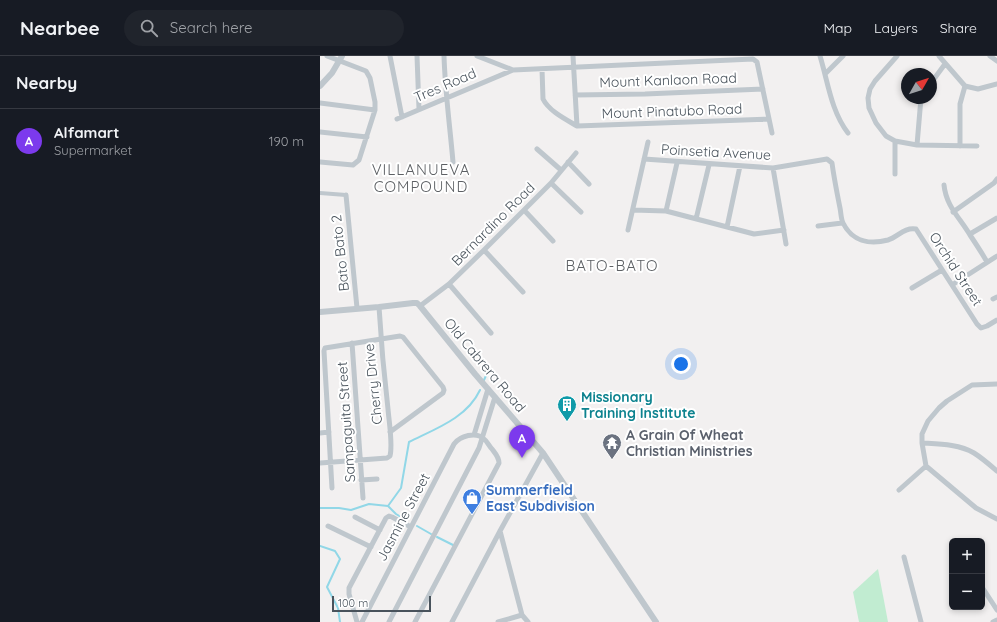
<!DOCTYPE html>
<meta charset="utf-8">
<style>
body{margin:0;font-family:Quicksand,sans-serif;background:#20242c;color:#f1f3f6}
.controls{position:absolute;right:12px;bottom:12px;display:grid;overflow:hidden;border-radius:6px;box-shadow:0 2px 6px #0003}
.controls button{width:36px;height:36px;display:grid;place-items:center;padding:0;border:0;border-bottom:1px solid #363941;background:#171b24;color:#f1f3f6;font:20px sans-serif}
.compass{position:absolute;left:581px;top:12px;width:36px;height:36px;border-radius:50%;background:#171b24;box-shadow:0 2px 6px #0003;rotate:51deg}
.scale{position:absolute;left:12px;bottom:10px;width:99px;box-sizing:border-box;padding-left:4px;border:2px solid #49535c;border-top:0;font-size:11px;line-height:14px;white-space:nowrap;color:#49535c;-webkit-text-stroke:3px #fff;paint-order:stroke}
.you{position:absolute;left:361px;top:308px;width:14px;height:14px;margin:-10px;border:3px solid #fff;border-radius:50%;background:#1a73e8;box-shadow:0 0 0 6px #1a73e833}
.badge{display:grid;place-items:center;width:26px;height:26px;border-radius:50%;background:#7c3aed;color:#fff;font-size:13px;font-weight:700}
.pin{position:absolute;translate:-50% -33px;filter:drop-shadow(0 1px 2px #0008)}
.pin::after{content:'';position:absolute;top:21px;width:14px;height:12px;background:inherit;clip-path:polygon(0 0,100% 0,50% 100%)}
.list{margin:0;padding:0;list-style:none}
h2{display:flex;justify-content:space-between;align-items:center;height:52px;margin:0;padding:0 16px;font-size:17px}
h2 small{font-size:13px;font-weight:400;color:#9ea1a6}
.list li{display:grid;grid-template-columns:26px 1fr auto;gap:12px;align-items:center;box-sizing:border-box;height:64px;padding:0 16px;border-top:1px solid #363941}
.list b{display:block;font-size:15px;white-space:nowrap}
.list p{margin:0;font-size:13px;white-space:nowrap;color:#9ea1a6}
.list em{font-size:13px;font-style:normal;color:#9ea1a6}
.icon{flex:none;width:22px;height:22px;fill:none;stroke:currentColor;stroke-width:2;stroke-linecap:round;stroke-linejoin:round}
.map{position:relative;flex:none;width:677px;height:566px;overflow:hidden}
header{display:flex;align-items:center;gap:24px;box-sizing:border-box;height:56px;padding:0 20px;background:#171b24;border-bottom:1px solid #363941}
header strong{font-size:19px}
nav{display:flex;gap:22px;margin-inline-start:auto;font-size:14px}
.search{width:280px;height:36px;background:#20242c;display:flex;align-items:center;gap:10px;box-sizing:border-box;padding:0 14px;border-radius:22px;color:#9ea1a6;font-size:15px}
main{display:flex}
aside{flex:1;background:#171b24}
.map>svg:first-child{display:block}
.grass{fill:#c1ecd1}
.lines{fill:none;stroke-linecap:round;stroke-linejoin:round}
.stream{stroke:#91d7e7;stroke-width:2}
.pedestrian{stroke:#bfc7cd;stroke-width:4}
.minor{stroke:#bfc7cd;stroke-width:5}
.tertiary{stroke:#bfc7cd;stroke-width:6}
.labels{text-anchor:middle;stroke-width:4;stroke-linejoin:round;paint-order:stroke}
.street-label{font-size:14px;fill:#49535c;stroke:#fff}
.culture-label{font-size:14px;font-weight:bold;fill:#0d838f;stroke:#fff;text-anchor:start}
.worship-label{font-size:14px;font-weight:bold;fill:#5b616d;stroke:#fff;text-anchor:start}
.shop-label{font-size:14px;font-weight:bold;fill:#366cbe;stroke:#fff;text-anchor:start}
.neighbourhood-label{font-size:15px;letter-spacing:1px;fill:#5d6064;stroke:#fff}
</style>
<header>
<strong>Nearbee</strong>
<div class="search"><svg class="icon" aria-label="search" viewBox="0 0 24 24"><circle cx="10" cy="10" r="6"/><path d="M15 15l6 6"/></svg>Search here</div>
<nav><a>Map</a><a>Layers</a><a>Share</a></nav>
</header>
<main>
<aside>
<h2>Nearby<small></small></h2>
<ul class="list">
<li><span class="badge">A</span><div><b>Alfamart</b><p>Supermarket</p></div><em>190 m</em></li>
</ul>
</aside>
<div class="map">
<svg width="677" height="566" viewBox="0 0 677 566">
<rect width="100%" height="100%" fill="#f2f0f0"/>
<path class="grass" d="M558 513 568 566H539L533 536Z"/>
<g class="lines">
<path class="stream" d="M164 324 169 313
M68 450 76 458 86 464
M0 452H19L31 454 49 448 68 450 81 432 89 386C115 373 147 362 160 334
M97 470 111 478
M117 481 133 489
M0 490 15 495 20 503 7 531 18 552 20 566"/>
<path class="pedestrian" d="M0 137 26 139"/>
<path class="minor" d="M70 0 82 61
M97 0 99 53
M124 0C125 35 130 71 133 106
M157 0 193 14
M253 0 257 70
M500 0C508 26 511 55 528 77
M577 0 555 25 550 33 548 42 549 52 556 67 566 80 575 85 597 89 657 90
M619 0 645 30 658 33 677 28
M670 0 677 5
M222 13 223 43C229 55 245 63 257 70
M505 18 523 0
M611 27 625 8
M255 39 325 38 443 33
M0 47 55 54
M77 63 193 14 433 3 437 6 452 77
M257 70 449 63
M0 76 47 81
M575 85V118
M597 89 601 42
M640 90V48L645 30
M217 93 241 114
M324 103 453 112 507 103 512 107C514 122 517 137 520 152 521 157 521 163 523 167 532 185 549 189 568 184 578 181 584 171 596 173L657 268 661 272 667 270 677 264
M0 106 33 109 39 104 55 54V46L50 22 46 15 7 0
M248 106 269 128
M453 112 466 188
M231 127 261 156
M624 129C626 150 640 162 650 179 656 188 662 197 667 206
M26 139 37 252
M204 154 233 185
M313 154 346 155 434 178 464 174
M346 155 357 107
M633 156 674 127 677 123
M376 163 389 109
M498 170 522 167
M407 171 420 110
M308 174 328 86
M650 178 677 162
M164 194 203 236
M129 228 171 277
M632 229 677 200
M592 232 622 214
M673 243 677 241
M100 250 129 228 164 194 231 127 256 97
M32 287 43 442
M677 328 652 329 627 345 619 352 608 365 602 378V387L606 410 656 452 677 463
M0 377 9 376
M154 379 168 333
M602 387C619 388 639 388 654 397 662 402 670 409 677 415
M0 407 67 402 70 400C73 388 69 366 68 353 64 319 61 285 59 251
M41 424 57 423
M12 432 4 295 5 292 80 280 83 281 123 331 124 334 123 337 70 376
M579 434 606 410
M35 461 60 474
M8 470 51 491
M180 475 202 559 208 566
M584 501 601 566
M662 531 677 554
M37 566 29 538V532L66 462 69 460 72 461 91 471
M42 566 134 388C140 380 156 375 164 383 167 385 169 390 172 393 175 397 179 401 179 407L95 566
M69 566 159 392 175 341
M132 566 180 475 223 397
M178 566 202 559
M673 566 677 564"/>
<path class="tertiary" d="M0 30 12 17 22 0
M0 256 59 251 93 247H97L100 250 155 318 223 397 336 566"/>
</g>
<defs>
<g id="building-pin" transform="scale(1)"><path d="M0 17L-7.5 6A9.5 9.5 0 1 1 7.5 6Z" fill="#0f9aa8" stroke="#fff"/><path d="M-4-6H4V6H1V3H-1V6H-4ZM-2.5-4.3h1.7v1.8h-1.7ZM.8-4.3h1.7v1.8H.8ZM-2.5-1h1.7V.8h-1.7ZM.8-1h1.7V.8H.8Z" fill="#fff"/></g>
<g id="temple-pin" transform="scale(1)"><path d="M0 17L-7.5 6A9.5 9.5 0 1 1 7.5 6Z" fill="#6b7280" stroke="#fff"/><path d="M0-6L5-2H3V0L6.5 2.5H4V6H1.5V3h-3V6H-4V2.5H-6.5L-3 0V-2H-5Z" fill="#fff"/></g>
<g id="shop-pin" transform="scale(1)"><path d="M0 17L-7.5 6A9.5 9.5 0 1 1 7.5 6Z" fill="#3f7fe0" stroke="#fff"/><path d="M-5-2.5h2.3a2.7 3.5 0 0 1 5.4 0H5L5.5 6h-11ZM-1.5-2.5h3a1.5 2.3 0 0 0-3 0Z" fill="#fff"/></g>
</defs>
<g fill-rule="evenodd">
<use href="#building-pin" x="247" y="349"/>
<use href="#temple-pin" x="292" y="387"/>
<use href="#shop-pin" x="152" y="442"/>
</g>
<g class="labels">
<g class="street-label">
<text transform="translate(348 24) rotate(-2)" y="5">Mount Kanlaon Road</text>
<text transform="translate(125 29) rotate(-23)" y="5">Tres Road</text>
<text transform="translate(352 55) rotate(-2)" y="5">Mount Pinatubo Road</text>
<text transform="translate(396 96) rotate(3)" y="5">Poinsetia Avenue</text>
<text transform="translate(173 168) rotate(-45)" y="5">Bernardino Road</text>
<text transform="translate(20 197) rotate(-96)" y="5">Bato Bato 2</text>
<text transform="translate(636 213) rotate(57)" y="5">Orchid Street</text>
<text transform="translate(165 309) rotate(50)" y="5">Old Cabrera Road</text>
<text transform="translate(53 328) rotate(-96)" y="5">Cherry Drive</text>
<text transform="translate(26 366) rotate(-94)" y="5">Sampaguita Street</text>
<text transform="translate(83 461) rotate(-62)" y="5">Jasmine Street</text>
</g>
<g class="culture-label">
<text x="261" y="346">Missionary<tspan x="261" dy="16">Training Institute</tspan></text>
</g>
<g class="worship-label">
<text x="306" y="384">A Grain Of Wheat<tspan x="306" dy="16">Christian Ministries</tspan></text>
</g>
<g class="shop-label">
<text x="166" y="439">Summerfield<tspan x="166" dy="16">East Subdivision</tspan></text>
</g>
<g class="neighbourhood-label">
<text x="101" y="119">VILLANUEVA<tspan x="101" dy="17">COMPOUND</tspan></text>
<text x="292" y="215">BATO-BATO</text>
</g>
</g>
</svg>
<div class="controls">
<button>+</button>
<button>−</button>
</div>
<svg class="compass" viewBox="-18 -18 36 36"><path d="M0-13l5 13h-10z" fill="#e53935"/><path d="M0 13l5-13h-10z" fill="#9ea1a6"/></svg>
<div class="scale">100 m</div>
<div class="you"></div>
<div class="pin badge" style="left:202px;top:402px">A</div>
</div>
</main>
